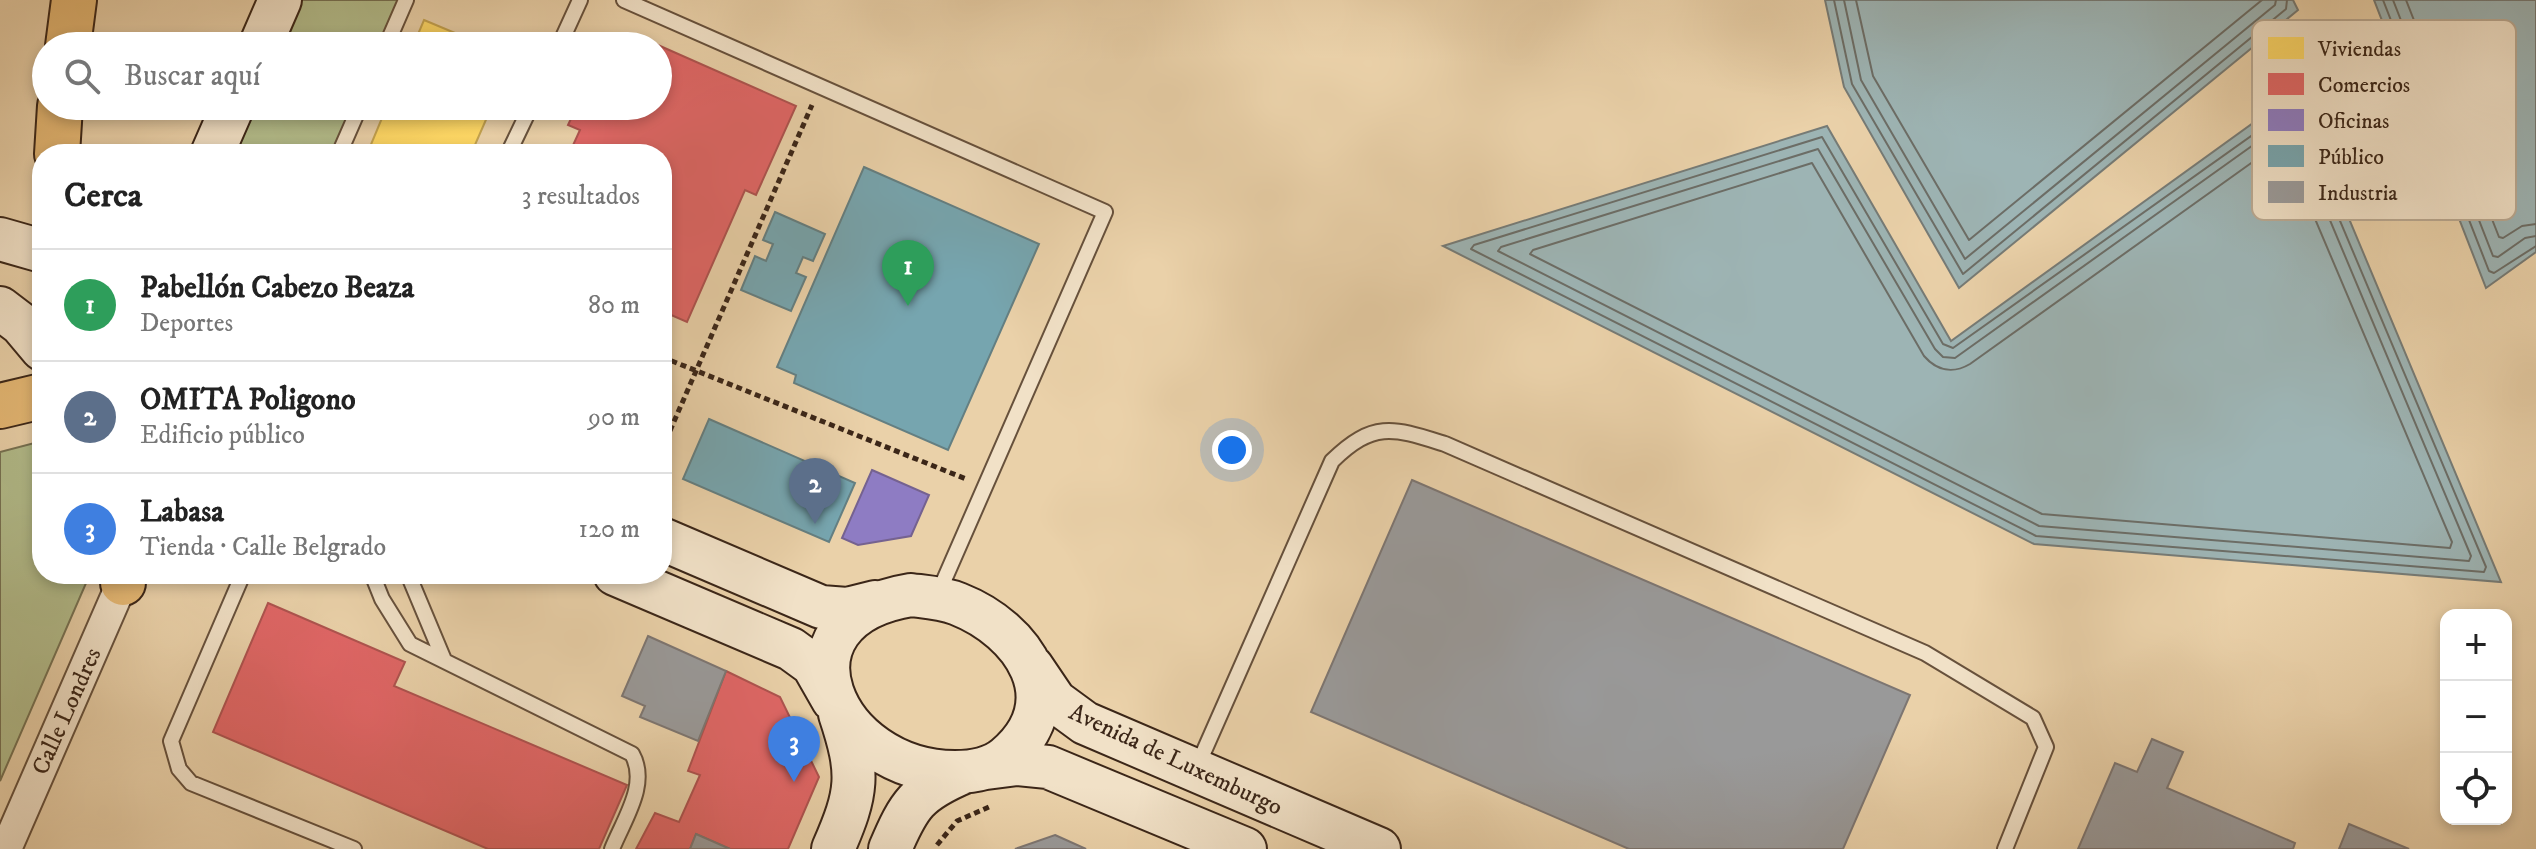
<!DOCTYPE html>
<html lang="es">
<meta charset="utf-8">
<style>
body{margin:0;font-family:"IM FELL DW Pica",serif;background:#f6f6f6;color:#222}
.controls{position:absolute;right:24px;bottom:24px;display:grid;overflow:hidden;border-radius:16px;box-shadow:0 4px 12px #0003}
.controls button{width:72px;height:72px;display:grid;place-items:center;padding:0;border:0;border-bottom:2px solid #e0e0e0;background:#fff;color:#222;font:40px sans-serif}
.you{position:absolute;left:1232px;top:450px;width:28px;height:28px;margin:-20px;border:6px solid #fff;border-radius:50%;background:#1a73e8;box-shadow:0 0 0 12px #1a73e833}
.badge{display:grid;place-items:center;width:52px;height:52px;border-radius:50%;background:#8f2418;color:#fff;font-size:26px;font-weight:700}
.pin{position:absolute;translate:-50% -66px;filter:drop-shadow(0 2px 4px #0008)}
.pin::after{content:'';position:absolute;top:42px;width:28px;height:24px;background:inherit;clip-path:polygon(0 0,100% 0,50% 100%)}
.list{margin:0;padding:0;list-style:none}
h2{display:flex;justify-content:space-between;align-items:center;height:104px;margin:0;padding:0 32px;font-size:34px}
h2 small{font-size:26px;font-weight:400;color:#767676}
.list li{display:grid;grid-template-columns:52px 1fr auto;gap:24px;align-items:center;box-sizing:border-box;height:112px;padding:0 32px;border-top:2px solid #e0e0e0}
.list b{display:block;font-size:30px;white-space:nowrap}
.list p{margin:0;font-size:26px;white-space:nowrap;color:#767676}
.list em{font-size:26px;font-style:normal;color:#767676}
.icon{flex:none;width:44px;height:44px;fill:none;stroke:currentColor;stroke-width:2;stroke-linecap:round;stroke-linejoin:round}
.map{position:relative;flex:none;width:2536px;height:849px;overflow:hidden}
.search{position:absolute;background:#fff;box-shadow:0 4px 12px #0003;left:32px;top:32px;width:640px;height:88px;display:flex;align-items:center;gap:20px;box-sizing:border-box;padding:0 28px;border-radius:44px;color:#767676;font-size:30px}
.panel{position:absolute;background:#fff;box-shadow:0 4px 12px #0003;left:32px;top:144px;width:640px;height:440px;border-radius:32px}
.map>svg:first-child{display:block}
.green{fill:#b2bc8b;stroke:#767152;stroke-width:2}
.water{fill:#9db4b4;stroke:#767b76;stroke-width:2}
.homes{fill:#ffd966;stroke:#c4a34f;stroke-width:2}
.shops{fill:#e06666;stroke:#ae534f;stroke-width:2}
.offices{fill:#8e7cc3;stroke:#756290;stroke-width:2}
.public{fill:#76a5af;stroke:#647f82;stroke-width:2}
.industry{fill:#999;stroke:#7d7672;stroke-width:2}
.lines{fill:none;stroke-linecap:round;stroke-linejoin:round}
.shore{stroke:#6c6d66;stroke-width:2}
.lane-casing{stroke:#67513c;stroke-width:18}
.street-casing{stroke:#67513c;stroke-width:34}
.secondary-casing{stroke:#3b2618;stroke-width:46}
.highway-casing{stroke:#3b2618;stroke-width:48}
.path{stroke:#3b2618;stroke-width:5;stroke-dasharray:6 4;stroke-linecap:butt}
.lane{stroke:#f1e1c7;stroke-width:14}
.street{stroke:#f1e1c7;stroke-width:30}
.secondary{stroke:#f1e1c7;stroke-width:42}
.highway{stroke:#e5b874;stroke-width:44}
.labels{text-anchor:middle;stroke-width:8;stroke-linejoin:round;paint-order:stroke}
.street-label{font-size:24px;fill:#3b2618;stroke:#f1e1c7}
.key{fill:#f1e1c7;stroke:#baa992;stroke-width:2}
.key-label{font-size:22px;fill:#3b2618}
</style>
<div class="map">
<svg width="2536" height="849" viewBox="0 0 2536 849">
<rect width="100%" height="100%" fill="#ead1a9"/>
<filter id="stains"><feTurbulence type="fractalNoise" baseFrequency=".0025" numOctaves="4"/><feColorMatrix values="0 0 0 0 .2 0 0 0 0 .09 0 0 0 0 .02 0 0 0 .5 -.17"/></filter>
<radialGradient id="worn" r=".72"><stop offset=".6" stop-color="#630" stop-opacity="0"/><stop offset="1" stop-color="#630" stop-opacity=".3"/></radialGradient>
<path class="green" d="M280 0H406L386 46H260Z
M233 106H360L339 154H212Z
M42 441V574H90L0 781V452Z"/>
<path class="water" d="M1825 0H2293L2298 10 1959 288 1844 87Z
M2374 0H2536V252L2486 288Z
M2296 92 2501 582 2034 544 1443 246 1827 126 1951 341Z"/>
<path class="homes" d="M424 20 486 46H413Z
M387 106H492L471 154H367Z"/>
<path class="shops" d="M642 38 796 106 756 195 745 190 687 322 662 311V154H569L580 130 568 125 577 106H658V46H638Z
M268 603 405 662 394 686 627 785 599 849H488L213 732Z
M726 671 780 697 819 777 788 849H730L696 834 690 849H636L655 813 679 822 700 775 688 771Z"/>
<path class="offices" d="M872 470 929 495 911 536 858 545 842 538Z"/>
<path class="public" d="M864 167 1039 244 948 450 794 383 796 375 777 367Z
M775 212 825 234 813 261 803 257 796 273 806 277 791 311 741 290 755 256 766 261 773 244 763 240Z
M709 419 855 483 829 542 683 479Z"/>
<path class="industry" d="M1412 480 1910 695 1843 849H1629L1311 712Z
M648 636 726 671 698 741 640 717 645 706 622 696Z
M2152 739 2183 752 2167 788 2295 843 2293 849H2078L2115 763 2137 772Z
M2349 824 2409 849H2339Z
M696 834 730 849H690Z
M1055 835 1086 849H1015Z"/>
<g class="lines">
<path class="shore" d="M1834 0 1852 84 1963 274 2286 9 2287 0
M1844 0 1861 80 1965 259 2275 5 2276 0
M1856 0 1873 76 1969 240 2262 0
M2383 0 2489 271 2494 273 2536 246
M2393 0 2493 256 2498 257 2525 238 2536 236
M2406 0 2499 237 2503 238 2522 226 2536 224
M2292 107 2486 567 2484 572 2036 536 1471 249 1474 245 1822 137 1943 344 1953 348Z
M2284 123 2290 125 2471 556 2469 561 2039 526 1498 251 1501 247 1818 149 1935 349 1943 357 1955 358Z
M2282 141 2452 542 2450 548 2042 514 1530 254 1533 250 1812 163 1924 356C1937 371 1953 374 1970 364Z"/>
<g class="lane-casing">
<path id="lane" d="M624 0 1105 212 938 594
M386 46 406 0
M559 46 580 0
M339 154 360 106
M508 154 531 106
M243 574 171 741 179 769 191 783 354 849
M372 574 382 599 410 644 632 754C649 784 624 819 612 849
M408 574 444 660
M1197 767 1332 461C1374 420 1394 428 1445 444L1925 653 2033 718 2046 747 2005 849"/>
</g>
<g class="street-casing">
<path id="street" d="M6 849 126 574"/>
</g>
<g class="secondary-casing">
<path id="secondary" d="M260 46 280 0
M212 154 233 106
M0 239 42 251
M0 308 21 324 42 349
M662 539 821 607 847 609 875 602
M615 574 791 649 813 665 833 700
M911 595C927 597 943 598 958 604 1024 630 1072 701 1006 757 993 768 973 772 955 772 833 772 765 619 911 595Z
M1032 667 1055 701 1085 723 1379 849
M986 768 1016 764 1048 767 1245 849
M833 849C858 792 860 774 840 714
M890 849C909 804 917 792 964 772"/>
</g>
<g class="highway-casing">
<path id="highway" d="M68 46 74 0
M57 154 60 106
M0 406 42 396
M123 583V574"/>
</g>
<path class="path" d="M662 357 966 479
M662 449 812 105
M937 845 957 821 989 807"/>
<use href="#lane" class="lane"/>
<use href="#street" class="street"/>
<use href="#secondary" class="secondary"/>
<use href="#highway" class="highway"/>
</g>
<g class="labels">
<g class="street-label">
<text transform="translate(66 711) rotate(-66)" y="8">Calle Londres</text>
<text transform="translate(1176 759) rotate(25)" y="8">Avenida de Luxemburgo</text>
</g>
</g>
<rect x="2252" y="20" width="264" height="200" rx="12" class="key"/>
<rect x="2268" y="37" width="36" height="22" fill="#ffd966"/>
<rect x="2268" y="73" width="36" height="22" fill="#e06666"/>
<rect x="2268" y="109" width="36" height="22" fill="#8e7cc3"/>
<rect x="2268" y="145" width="36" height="22" fill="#76a5af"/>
<rect x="2268" y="181" width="36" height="22" fill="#999"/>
<g class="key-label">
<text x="2318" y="56">Viviendas</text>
<text x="2318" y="92">Comercios</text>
<text x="2318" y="128">Oficinas</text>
<text x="2318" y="164">Público</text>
<text x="2318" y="200">Industria</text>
</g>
<rect width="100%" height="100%" filter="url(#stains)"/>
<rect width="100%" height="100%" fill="url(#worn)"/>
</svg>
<div class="controls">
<button>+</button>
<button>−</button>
<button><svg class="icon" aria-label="locate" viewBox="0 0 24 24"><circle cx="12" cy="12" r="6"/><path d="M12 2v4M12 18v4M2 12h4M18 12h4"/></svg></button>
</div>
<div class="you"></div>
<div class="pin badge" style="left:908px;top:306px;background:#2e9e5b">1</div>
<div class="pin badge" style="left:815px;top:524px;background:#5c6f8a">2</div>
<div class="pin badge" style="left:794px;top:782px;background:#3f7fe0">3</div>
<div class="search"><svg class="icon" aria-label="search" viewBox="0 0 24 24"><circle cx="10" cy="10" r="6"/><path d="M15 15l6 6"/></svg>Buscar aquí</div>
<section class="panel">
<h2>Cerca<small>3 resultados</small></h2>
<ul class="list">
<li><span class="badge" style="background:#2e9e5b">1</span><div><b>Pabellón Cabezo Beaza</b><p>Deportes</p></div><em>80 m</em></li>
<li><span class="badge" style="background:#5c6f8a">2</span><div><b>OMITA Poligono</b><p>Edificio público</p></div><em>90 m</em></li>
<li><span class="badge" style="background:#3f7fe0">3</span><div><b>Labasa</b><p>Tienda · Calle Belgrado</p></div><em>120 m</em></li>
</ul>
</section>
</div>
